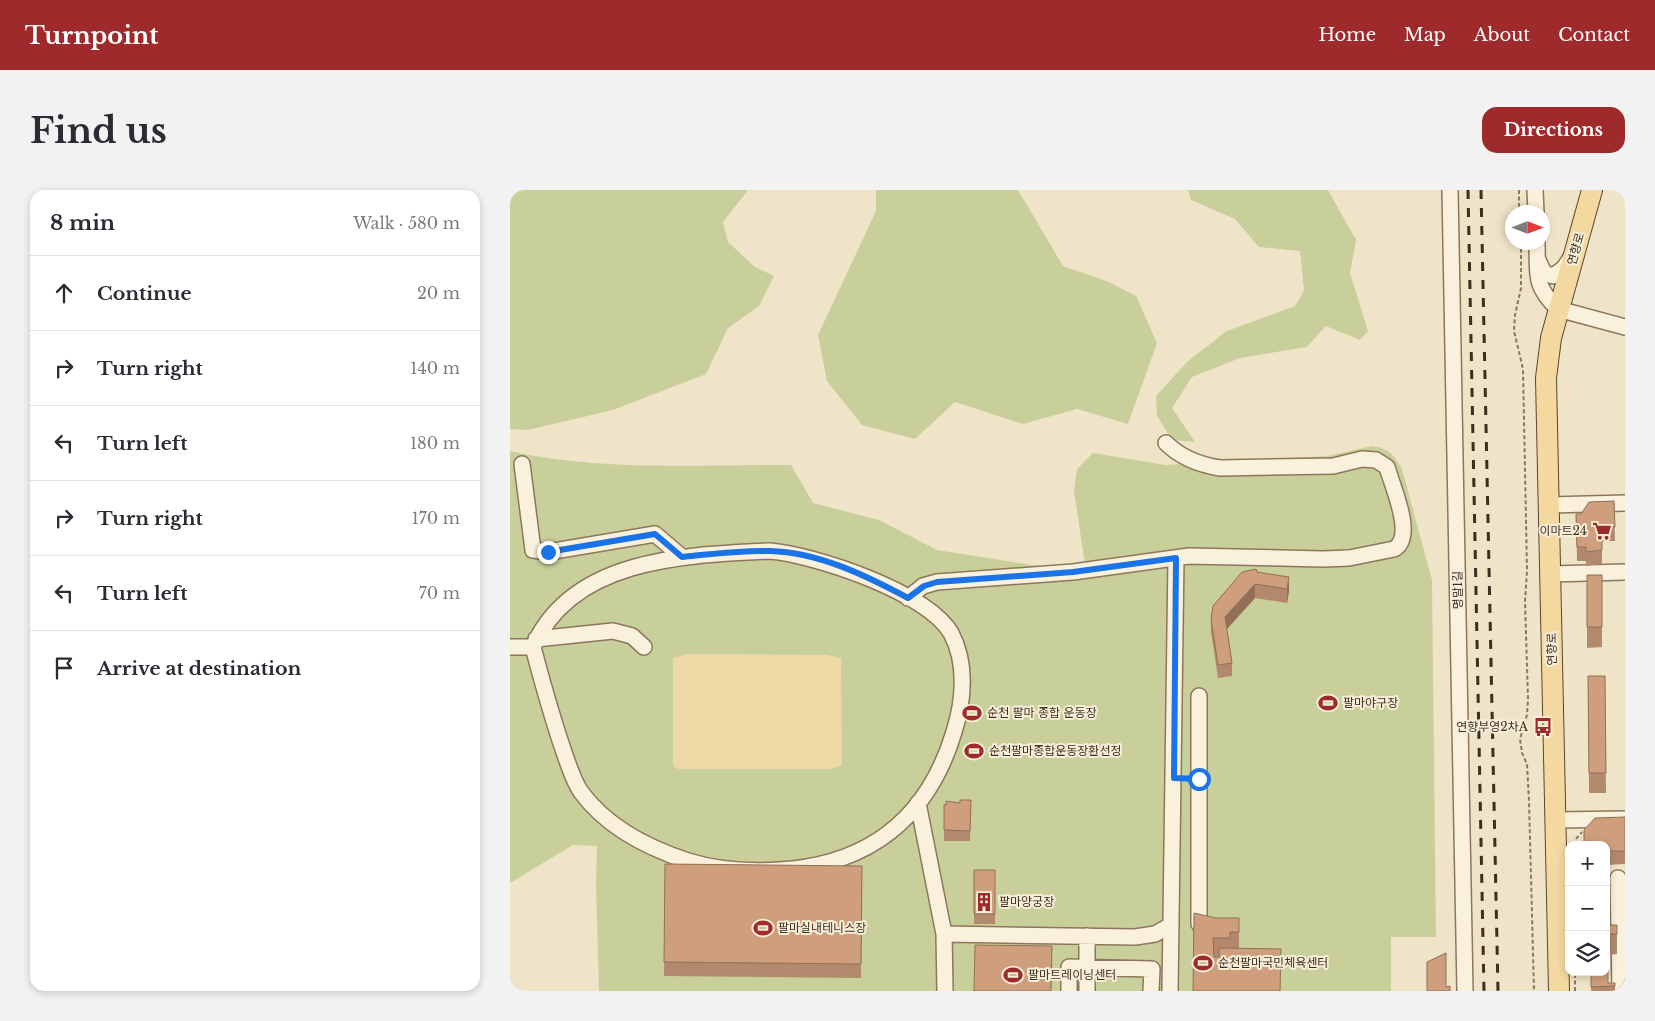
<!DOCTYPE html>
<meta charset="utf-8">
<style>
body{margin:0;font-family:"Libre Baskerville","Noto Sans KR",serif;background:#f2f2f3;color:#2b2b33}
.controls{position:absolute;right:15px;bottom:15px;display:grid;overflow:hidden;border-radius:10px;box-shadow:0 2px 8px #0003}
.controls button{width:45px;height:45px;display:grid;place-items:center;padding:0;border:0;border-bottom:1px solid #e1e1e2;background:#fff;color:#2b2b33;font:25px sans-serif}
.compass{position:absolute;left:995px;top:15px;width:45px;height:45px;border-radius:50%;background:#fff;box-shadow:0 2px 8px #0003;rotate:90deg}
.stop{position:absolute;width:15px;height:15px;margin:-11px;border:4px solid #1a73e8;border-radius:50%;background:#fff}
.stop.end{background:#1a73e8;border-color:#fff;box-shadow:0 1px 5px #0008}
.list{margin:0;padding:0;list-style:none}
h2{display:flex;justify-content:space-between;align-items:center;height:65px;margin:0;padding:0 20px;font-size:21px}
h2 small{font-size:16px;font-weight:400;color:#7c7c81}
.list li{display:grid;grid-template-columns:32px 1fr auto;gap:15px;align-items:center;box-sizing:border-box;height:75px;padding:0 20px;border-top:1px solid #e1e1e2}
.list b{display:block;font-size:19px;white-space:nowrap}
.list em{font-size:16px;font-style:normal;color:#7c7c81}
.icon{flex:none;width:28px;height:28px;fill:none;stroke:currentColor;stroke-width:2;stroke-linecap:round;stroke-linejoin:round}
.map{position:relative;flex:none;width:1115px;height:801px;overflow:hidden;border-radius:15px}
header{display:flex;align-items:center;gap:30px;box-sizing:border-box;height:70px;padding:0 25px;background:#9e2a2b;color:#fff}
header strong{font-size:24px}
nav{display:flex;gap:28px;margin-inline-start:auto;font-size:18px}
.intro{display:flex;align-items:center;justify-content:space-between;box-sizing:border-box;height:120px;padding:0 30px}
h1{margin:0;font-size:35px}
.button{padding:12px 22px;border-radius:15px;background:#9e2a2b;color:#fff;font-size:18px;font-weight:700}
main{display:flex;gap:30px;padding:0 30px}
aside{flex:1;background:#fff;border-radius:15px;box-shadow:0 2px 8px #0003}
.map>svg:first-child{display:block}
.green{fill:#c9cf9b}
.sand{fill:#ecd9a5}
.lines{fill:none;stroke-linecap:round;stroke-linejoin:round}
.minor-casing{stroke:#8d765c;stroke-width:18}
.major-casing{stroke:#5b4430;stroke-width:22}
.path{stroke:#8d765c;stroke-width:2;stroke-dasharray:4 2.5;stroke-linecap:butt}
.minor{stroke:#faf1dc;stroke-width:15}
.major{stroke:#f3d9a0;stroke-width:20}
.rail{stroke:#3d2e20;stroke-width:3;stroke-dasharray:9 9;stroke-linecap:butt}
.wall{fill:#b2896c}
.shaded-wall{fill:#916f58}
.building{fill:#cf9f7d;stroke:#916f58}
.route{stroke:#1a73e8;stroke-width:6}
.labels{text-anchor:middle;stroke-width:4;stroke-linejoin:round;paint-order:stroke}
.street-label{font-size:12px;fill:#3d2e20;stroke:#f7eed8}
.poi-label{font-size:12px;fill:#3d2e20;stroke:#f7eed8;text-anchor:start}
</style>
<header>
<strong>Turnpoint</strong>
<nav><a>Home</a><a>Map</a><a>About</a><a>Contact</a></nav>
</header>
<div class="intro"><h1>Find us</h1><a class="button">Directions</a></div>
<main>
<aside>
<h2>8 min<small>Walk · 580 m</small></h2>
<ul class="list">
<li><svg class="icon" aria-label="ahead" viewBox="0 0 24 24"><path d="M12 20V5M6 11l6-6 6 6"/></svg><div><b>Continue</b></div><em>20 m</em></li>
<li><svg class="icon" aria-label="right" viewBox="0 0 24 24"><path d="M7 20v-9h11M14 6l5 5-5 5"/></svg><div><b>Turn right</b></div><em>140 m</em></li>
<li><svg class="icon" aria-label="left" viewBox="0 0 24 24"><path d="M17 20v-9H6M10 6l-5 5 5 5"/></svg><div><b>Turn left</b></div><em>180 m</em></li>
<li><svg class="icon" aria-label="right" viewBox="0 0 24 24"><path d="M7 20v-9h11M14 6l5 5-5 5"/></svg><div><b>Turn right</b></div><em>170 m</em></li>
<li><svg class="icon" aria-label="left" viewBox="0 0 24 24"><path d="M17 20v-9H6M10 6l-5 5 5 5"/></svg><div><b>Turn left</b></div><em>70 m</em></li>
<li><svg class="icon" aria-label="arrive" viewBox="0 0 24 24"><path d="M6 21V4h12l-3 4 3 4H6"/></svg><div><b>Arrive at destination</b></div></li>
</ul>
</aside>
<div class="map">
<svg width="1115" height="801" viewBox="0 0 1115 801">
<rect width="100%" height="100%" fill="#f0e4c8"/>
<path class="green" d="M0 0H238L213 32 218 52 245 77 264 86 249 116 218 138 196 184 103 220 18 240 0 239Z
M366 0H508L553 76 599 92 626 106 647 153 618 234 567 219 513 234 445 212 405 249 352 235 317 191 308 145 366 21Z
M678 0H818L846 50 840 83 858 141 850 150 816 136 797 157 730 168 682 187 662 218 685 252 662 250 647 226 646 206 678 171 717 141 785 116 794 100 790 61 749 57 725 29 681 10Z
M862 256C879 258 884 265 892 279L922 390 926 747H881V801H89L86 694 87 656 63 655 0 693V261C91 282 188 274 281 275L303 313 369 330 427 360 554 380 575 375 564 301 567 279 583 263 655 275 818 266Z"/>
<path class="sand" d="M177 464 317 465 331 468 332 575 322 579H168L163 576V468Z"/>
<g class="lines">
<g class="minor-casing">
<path id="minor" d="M940 0 955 801
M1025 0 1026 22
M1027 52C1028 85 1023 95 1048 119L1115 137
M1028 70 1034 83 1043 86 1054 78 1062 66
M12 274 23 360 38 362 145 344 172 367
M1040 315 1115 313
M260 361C305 365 417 402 441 443 457 473 454 510 444 542 418 628 359 675 269 680 238 682 207 680 178 671 138 658 96 636 71 602 64 592 60 579 56 568 43 531 33 495 23 457 62 368 175 365 260 361Z
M1041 384 1115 382
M398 408 413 396 427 392 563 382 679 366 813 369 839 368 884 359C906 347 882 296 877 277L866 270 852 269 823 276 710 278C691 275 670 267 656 253
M26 449 103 441 122 446 134 457
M0 457H23
M408 613 434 744 625 747 645 744 661 735
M1046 630 1115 629
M1108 688 1110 801
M689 734V506
M434 744 435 801
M559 801V777L642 779 641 801
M577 801V746
M660 801 666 368"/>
</g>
<g class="major-casing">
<path id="major" d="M1049 801 1036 188 1041 148 1082 0"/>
</g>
<path class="path" d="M1009 0V22
M1011 52V98L1005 125 1004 141 1013 179 1017 381 1015 411 1018 509 1017 525 1010 549 1012 563 1017 574 1019 611 1024 801
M1065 655V650L1072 642
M1065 801V782"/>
<use href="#minor" class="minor"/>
<use href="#major" class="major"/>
<path class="rail" d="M958 0 974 801
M971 0 988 801"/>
</g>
<path class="wall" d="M1104 311 1105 351H1092V374L1076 376V371H1067L1066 324H1071Z
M747 382 779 401 777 413 745 408 717 439 722 473V486L708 488 701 442V429Z
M1077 385H1092V457L1077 458Z
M1078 486H1095L1096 603H1079Z
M461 610 460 651H434V615L450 613Z
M1115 627V674L1096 675V655Z
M155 674 352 676 351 788 154 786Z
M464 680H485V734H464Z
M706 728H729V758L683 801Z
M1097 735H1107V764L1098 765V793H1105V801H1081V782H1096Z"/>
<path class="shaded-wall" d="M779 387V401L777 413V399Z
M745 394V408L715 441V427Z"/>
<path class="building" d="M1104 311 1105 337 1092 338V360L1076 362V357H1067L1066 324H1071L1079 312Z
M746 379 747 382 779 387 777 399 745 394 715 427 722 473 708 475 701 429 703 416 732 382Z
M1077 385H1092V437H1077Z
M1078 486H1095L1096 583H1079Z
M450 610H461L460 641 434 640V615H436V611L450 613Z
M1115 627V661H1096V655H1074V640L1085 628Z
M155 674 352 676 351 774 154 772Z
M464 680H485V724H464Z
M1096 684 1097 735H1107V744H1098V793H1105V796L1081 797V782H1096Z
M684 723 706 728H729V742H720V748H703L704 767H709V758L771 759 770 801H683Z
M465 755 542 756 541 801H464Z
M936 763V797L940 796V801H917V772Z"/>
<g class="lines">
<path class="route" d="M38 362 145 344 172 367C201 364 231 360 260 361 308 362 357 386 398 408L414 396 427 392 563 382 666 368 664 588 689 589"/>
</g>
<defs>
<g id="supermarket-bare" transform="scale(1.5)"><path d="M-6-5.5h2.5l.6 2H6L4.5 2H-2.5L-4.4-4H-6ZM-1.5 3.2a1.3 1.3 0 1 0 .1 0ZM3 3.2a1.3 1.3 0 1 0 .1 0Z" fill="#9e2a2b" stroke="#f7eed8" stroke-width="2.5" paint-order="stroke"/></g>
<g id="stadium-bare" transform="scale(1.5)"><path d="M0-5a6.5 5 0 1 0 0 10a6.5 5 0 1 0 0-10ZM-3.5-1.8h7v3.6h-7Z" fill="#9e2a2b" stroke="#f7eed8" stroke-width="2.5" paint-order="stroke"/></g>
<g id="bus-bare" transform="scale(1.5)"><path d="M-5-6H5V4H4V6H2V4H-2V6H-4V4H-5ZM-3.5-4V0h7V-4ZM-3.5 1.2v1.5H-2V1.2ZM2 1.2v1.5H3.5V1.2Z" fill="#9e2a2b" stroke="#f7eed8" stroke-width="2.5" paint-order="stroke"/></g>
<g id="building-bare" transform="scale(1.5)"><path d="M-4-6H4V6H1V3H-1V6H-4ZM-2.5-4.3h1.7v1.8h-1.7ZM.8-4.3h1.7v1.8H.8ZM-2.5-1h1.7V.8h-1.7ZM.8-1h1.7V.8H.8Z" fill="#9e2a2b" stroke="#f7eed8" stroke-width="2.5" paint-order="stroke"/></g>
</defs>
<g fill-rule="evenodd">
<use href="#supermarket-bare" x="1092" y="341"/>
<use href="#stadium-bare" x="818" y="513"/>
<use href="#stadium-bare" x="462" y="523"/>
<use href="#bus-bare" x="1033" y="537"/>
<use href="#stadium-bare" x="464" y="561"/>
<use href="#building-bare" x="474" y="712"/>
<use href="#stadium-bare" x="253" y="738"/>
<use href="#stadium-bare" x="693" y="773"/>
<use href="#stadium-bare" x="503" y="785"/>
</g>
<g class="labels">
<g class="street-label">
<text transform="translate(1066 59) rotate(-74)" y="4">연향로</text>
<text transform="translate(948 400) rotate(-91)" y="4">명말1길</text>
<text transform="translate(1042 459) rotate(-91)" y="4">연향로</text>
</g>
<g class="poi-label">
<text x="1077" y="345" text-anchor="end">이마트24</text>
<text x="833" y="517">팔마야구장</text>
<text x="477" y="527">순천 팔마 종합 운동장</text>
<text x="1018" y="541" text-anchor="end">연향부영2차A</text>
<text x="479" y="565">순천팔마종합운동장환선정</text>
<text x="489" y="716">팔마양궁장</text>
<text x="268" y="742">팔마실내테니스장</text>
<text x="708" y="777">순천팔마국민체육센터</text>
<text x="518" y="789">팔마트레이닝센터</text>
</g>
</g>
</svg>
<div class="controls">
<button>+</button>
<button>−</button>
<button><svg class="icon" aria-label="layers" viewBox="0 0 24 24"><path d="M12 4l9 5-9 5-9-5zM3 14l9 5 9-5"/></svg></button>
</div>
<svg class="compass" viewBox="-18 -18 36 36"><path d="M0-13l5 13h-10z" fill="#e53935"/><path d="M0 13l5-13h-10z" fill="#7c7c81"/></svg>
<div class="stop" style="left:689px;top:589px"></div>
<div class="stop end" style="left:38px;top:362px"></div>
</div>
</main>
